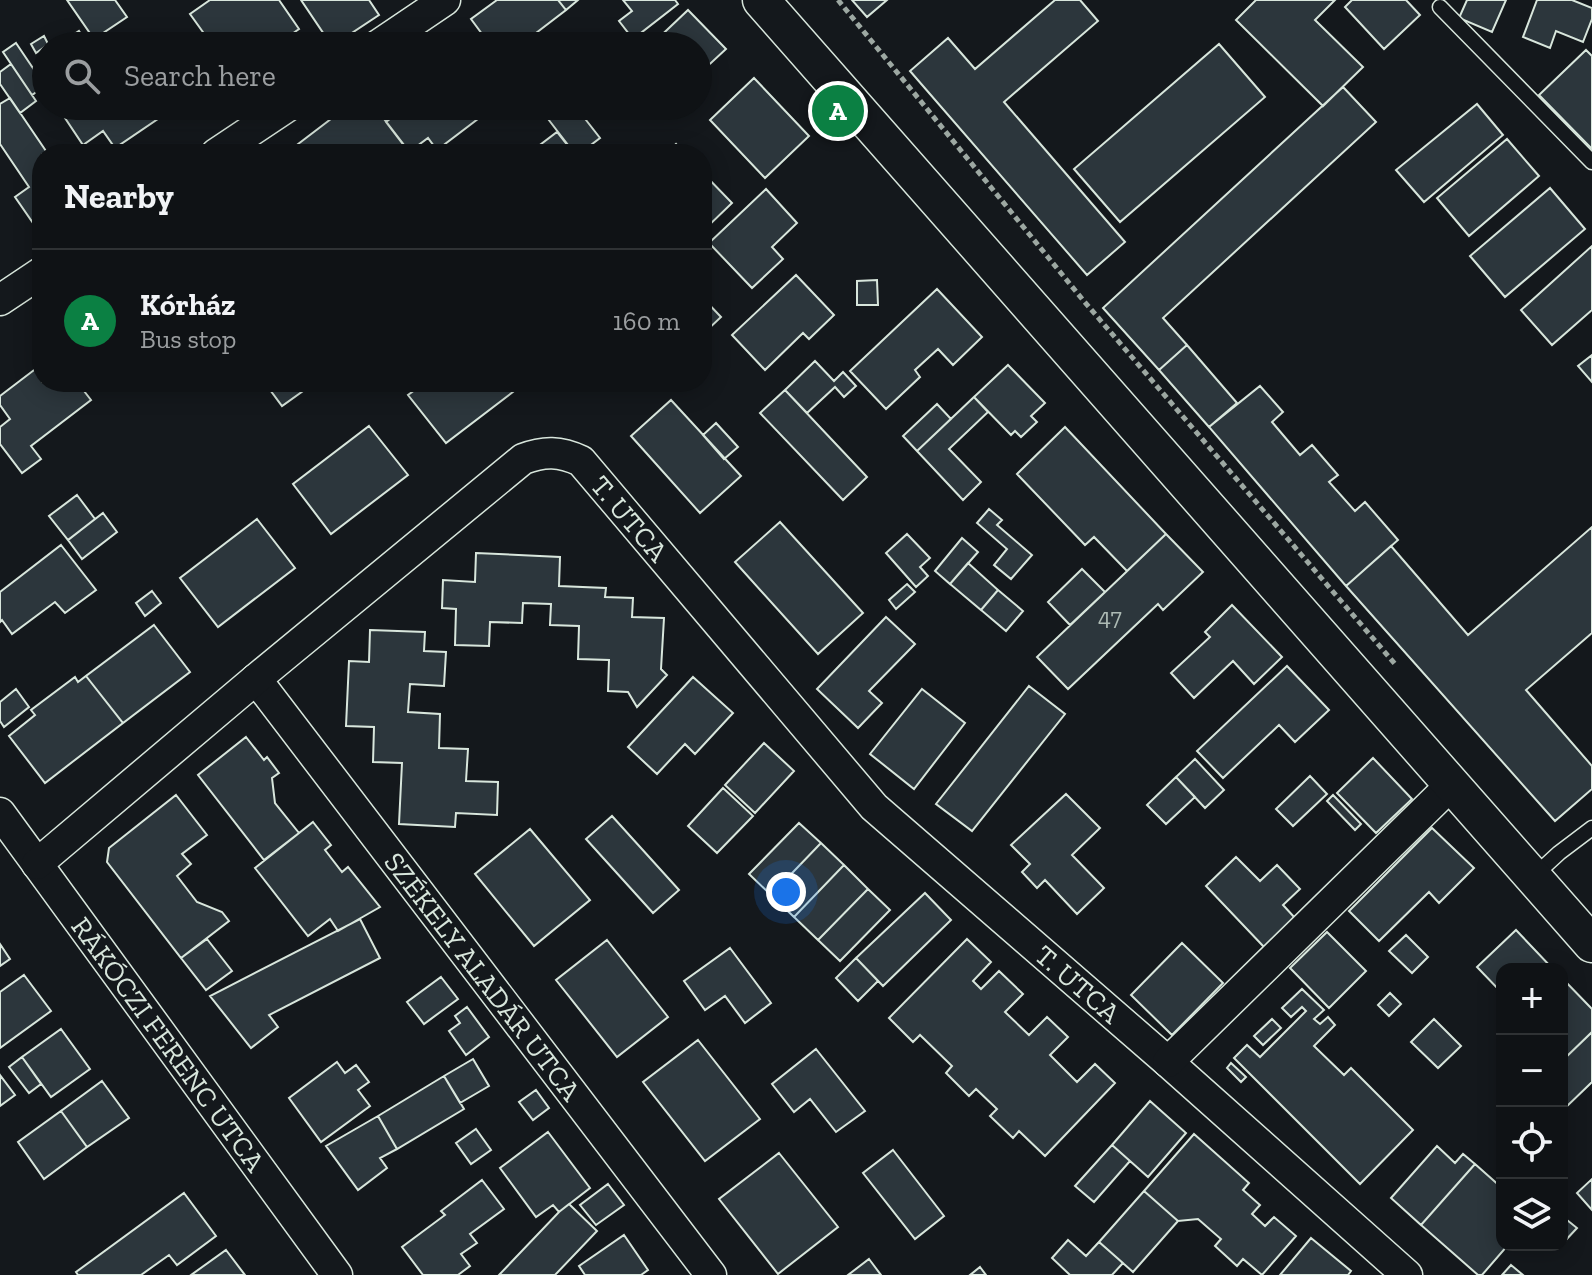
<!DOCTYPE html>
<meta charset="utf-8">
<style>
body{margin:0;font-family:"Zilla Slab",serif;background:#181b1e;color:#f1f3f6}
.controls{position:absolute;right:24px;bottom:24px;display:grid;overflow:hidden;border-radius:16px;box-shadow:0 4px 20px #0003}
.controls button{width:72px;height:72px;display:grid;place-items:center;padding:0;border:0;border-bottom:2px solid #2f3234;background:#0f1215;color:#f1f3f6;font:40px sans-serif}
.you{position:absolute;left:786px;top:892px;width:28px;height:28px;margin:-20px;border:6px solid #fff;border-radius:50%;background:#1a73e8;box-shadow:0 0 0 12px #1a73e833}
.badge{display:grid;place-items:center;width:52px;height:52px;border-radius:50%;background:#0b8043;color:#fff;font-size:26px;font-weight:700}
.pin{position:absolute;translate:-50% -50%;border:4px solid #fff;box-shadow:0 2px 8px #0006}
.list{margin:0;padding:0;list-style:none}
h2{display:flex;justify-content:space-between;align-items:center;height:104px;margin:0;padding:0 32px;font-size:34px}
h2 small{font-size:26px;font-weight:400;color:#9b9ea0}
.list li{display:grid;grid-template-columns:52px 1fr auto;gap:24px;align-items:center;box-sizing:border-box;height:144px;padding:0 32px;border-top:2px solid #2f3234}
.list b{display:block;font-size:30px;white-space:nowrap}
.list p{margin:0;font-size:26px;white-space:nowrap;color:#9b9ea0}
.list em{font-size:26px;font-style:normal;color:#9b9ea0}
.icon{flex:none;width:44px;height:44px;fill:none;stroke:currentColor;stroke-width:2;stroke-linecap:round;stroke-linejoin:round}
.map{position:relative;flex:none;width:1592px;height:1275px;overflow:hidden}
.search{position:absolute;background:#0f1215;box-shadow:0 4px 20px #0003;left:32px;top:32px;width:680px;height:88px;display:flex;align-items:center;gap:20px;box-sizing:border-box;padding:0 28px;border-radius:44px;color:#9b9ea0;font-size:30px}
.panel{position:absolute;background:#0f1215;box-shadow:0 4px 20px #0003;left:32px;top:144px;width:680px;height:248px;border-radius:32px}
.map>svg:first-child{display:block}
.building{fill:#2c363c;stroke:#d8e6dc;stroke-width:2}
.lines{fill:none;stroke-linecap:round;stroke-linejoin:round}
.service-casing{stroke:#d8e6dc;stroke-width:17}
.minor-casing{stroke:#d8e6dc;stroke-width:33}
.tertiary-casing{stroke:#d8e6dc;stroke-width:39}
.path{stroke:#9da8a2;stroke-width:5;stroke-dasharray:6 4;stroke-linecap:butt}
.service{stroke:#14181c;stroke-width:14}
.minor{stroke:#14181c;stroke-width:30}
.tertiary{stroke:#14181c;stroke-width:36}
.labels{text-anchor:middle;stroke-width:6;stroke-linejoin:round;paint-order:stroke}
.number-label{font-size:24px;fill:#adbab4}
.street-label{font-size:28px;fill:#d8e6dc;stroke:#14181c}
</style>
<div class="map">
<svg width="1592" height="1275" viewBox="0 0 1592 1275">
<rect width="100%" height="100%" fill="#14181c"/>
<path class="building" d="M67 0H115L127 17 94 39Z
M210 0H279L299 29 282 41 284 44 281 46H213L190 14Z
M301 0H369L379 15 332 46Z
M497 0H558L566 10 519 46H491L471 19Z
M558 0H578L566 10Z
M623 0H675L678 4 633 39 619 21 632 11Z
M852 0H887L867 17Z
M1055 0H1080L1098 21 1004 102 1125 242 1087 275 910 71 948 38 975 69Z
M1256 0H1335L1315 20 1363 67 1323 106 1236 20Z
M1352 0H1406L1420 15 1384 49 1345 7Z
M1467 0H1506L1492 32 1459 18Z
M1537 0H1572L1592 8V19L1583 42 1556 31 1550 48 1523 37Z
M688 10 726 49 698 75V46H650Z
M79 31 89 46H59L58 45Z
M44 36 49 46H46L36 53 31 44Z
M531 36 539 46H519Z
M16 43 45 86 32 95 3 52Z
M1219 44 1265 97 1120 222 1074 169Z
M1586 50 1592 56V149L1539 95Z
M11 64 36 101 20 113 0 84V72Z
M754 78 809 136 765 178 710 120Z
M1343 87 1376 122 1163 318 1187 345 1159 370 1103 308Z
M10 98 48 154H42V236L15 197 29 187 0 144V104Z
M1477 104 1503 135 1424 202 1396 170Z
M57 106H177L115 148 103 131 83 145Z
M348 106H374L411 154H285Z
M407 106H495L437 150 428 138 409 152 386 122Z
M538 106H557L545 115Z
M557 106H575L600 138 579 154H575L545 115Z
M557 132 572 151 567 154H528Z
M1507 139 1539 176 1469 236 1437 198Z
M676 144 685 154H665Z
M702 172 732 203 702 232Z
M1550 188 1585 229 1505 297 1470 256Z
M766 189 797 223 772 247 783 259 752 288 709 243Z
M1592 246V310L1552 345 1521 310Z
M796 275 834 315 809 339 803 333 765 370 732 335Z
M877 280 878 305H857V281Z
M937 289 982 337 953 365 938 349 915 370 920 377 886 409 850 371Z
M702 297 721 317 702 335Z
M1187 345 1237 403 1209 427 1159 370Z
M1592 355V382L1578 366Z
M815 361 834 381 843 372 856 386 844 397 835 387 807 413 785 390Z
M1008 365 1045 403 1031 416 1037 422 1021 437 1015 431 1011 435 974 397Z
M38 367 42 371V382H50L53 386 58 382H77L91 400 31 446 41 459 22 473 0 444V427L10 419 0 405V396Z
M266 382H296L303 391 282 406 265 383Z
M426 382H519L522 385 446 443 408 395Z
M1260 386 1283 412 1272 422 1300 455 1312 445 1338 475 1329 482 1355 511 1365 502 1398 540 1346 586 1209 427Z
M785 390 867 477 843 500 760 413Z
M974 397 988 412 949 449 981 482 963 500 917 451Z
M671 400 741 476 700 513 631 436Z
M937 404 951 419 917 451 903 436Z
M716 423 738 447 724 459 703 435Z
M369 426 408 475 331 534 293 484Z
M1065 427 1166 534 1127 571 1094 537 1085 545 1017 474Z
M77 495 95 519 68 540 49 516Z
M989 509 1002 520 997 525 1032 555 1011 579 994 565 1007 549 977 523Z
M103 513 117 532 82 559 68 540Z
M257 519 295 568 218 627 180 578Z
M780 522 863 613 818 654 735 562Z
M1592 527V633L1526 690 1592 766V789L1555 821 1346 586 1391 546 1468 635Z
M907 534 930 558 920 567 928 576 916 587 886 553Z
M1166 534 1203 572 1163 610 1158 604 1068 689 1037 657Z
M962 538 978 552 950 584 935 571Z
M61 545 96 590 65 613 55 602 12 634 2 620 0 622V592Z
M476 553 560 557 559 586 606 588 605 597 633 598 632 617 664 618 661 669 667 675 637 707 628 692 608 691 609 660 578 659 579 626 550 625 551 604 523 603 522 623 490 622 489 646 455 645 456 609 442 608 443 580 475 582Z
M968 563 998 590 981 610 950 584Z
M1082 569 1105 592 1070 625 1048 602Z
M907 584 915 592 896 609 889 600Z
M998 590 1023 611 1006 631 981 610Z
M152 591 161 603 145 616 136 603Z
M1232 605 1282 657 1254 684 1233 661 1194 698 1171 673 1210 637 1205 632Z
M886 617 915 644 869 691 882 703 858 728 817 689Z
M154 625 190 672 123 723 86 676Z
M370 630 425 632 424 651 446 652 444 686 410 684 408 712 440 714 439 748 468 749 466 781 498 782 497 815 456 813 455 827 399 824 402 763 373 762 374 727 346 726 349 661 369 662Z
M1287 666 1329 710 1295 742 1279 725 1223 778 1197 751Z
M86 676 123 723 45 783 9 736 35 715 31 710 75 677 78 682Z
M693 677 733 713 695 754 685 744 657 774 628 747Z
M1029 686 1065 714 972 831 936 804Z
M16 689 29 707 4 727 0 721V702Z
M922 689 965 723 914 789 870 754Z
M246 737 264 760 267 757 279 773 272 778 275 803 299 833 264 860 198 775Z
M764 743 794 771 755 813 725 785Z
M1373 758 1412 799 1376 833 1337 793Z
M1195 759 1224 790 1205 808 1176 777Z
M1310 776 1327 794 1293 826 1276 809Z
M1176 777 1195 797 1166 824 1147 805Z
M723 788 753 816 717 853 688 826Z
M1066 794 1100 828 1072 855 1104 888 1077 914 1045 880 1037 888 1022 872 1030 864 1011 845Z
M176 795 207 835 182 854 191 864 177 876 197 902 222 912 229 921 181 958 107 862 109 848Z
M1333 795 1361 824 1355 830 1327 801Z
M612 816 679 890 653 913 586 839Z
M313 822 331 845 325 850 342 872 348 867 380 907 338 931 330 919 308 936 255 868Z
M799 823 821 843 771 895 749 874Z
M1432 828 1474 868 1439 903 1429 892 1379 941 1349 911Z
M530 829 590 900 534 946 475 874Z
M821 843 844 865 794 917 771 895Z
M1236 857 1260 881 1277 865 1300 889 1283 905 1295 918 1264 947 1206 886Z
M844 865 868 889 818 940 794 917Z
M868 889 890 910 840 961 818 940Z
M925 893 951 920 883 986 856 958Z
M360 919 380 958 269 1015 278 1027 251 1048 210 996Z
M1516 930 1553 969H1502V993L1477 967Z
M1327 932 1366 971 1329 1008 1290 968Z
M1406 935 1428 957 1412 973 1389 951Z
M207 939 232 971 206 990 181 958Z
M967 939 991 962 973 981 981 989 999 971 1023 994 1005 1012 1029 1035 1047 1017 1068 1037 1050 1055 1077 1082 1095 1064 1115 1083 1045 1156 1019 1131 1013 1138 990 1116 997 1109 976 1089 969 1096 946 1073 952 1066 920 1035 913 1042 889 1018Z
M607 940 668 1017 617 1057 556 980Z
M1182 943 1223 983 1172 1035 1131 995Z
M0 944 10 959 0 966Z
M730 948 771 1003 745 1023 725 996 705 1010 684 981Z
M856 958 878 981 858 1001 836 978Z
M24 975 51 1011 0 1048V992Z
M441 977 458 999 424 1024 407 1002Z
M1562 978 1592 1009V1032L1562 1061Z
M1302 989 1324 1010 1314 1019 1320 1024 1328 1017 1335 1025 1314 1046 1344 1075 1351 1068 1413 1130 1360 1184 1234 1058 1247 1045 1260 1057 1306 1011 1302 1007 1291 1017 1282 1008Z
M1390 993 1401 1004 1389 1016 1378 1005Z
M467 1007 489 1037 466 1055 449 1031 460 1023 455 1016Z
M1272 1019 1281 1028 1263 1045 1254 1036Z
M1434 1019 1461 1046 1438 1068 1411 1042Z
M61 1029 90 1069 51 1097 22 1057Z
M1592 1032V1082L1562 1111V1061Z
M698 1040 760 1119 705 1161 643 1082Z
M816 1049 865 1111 836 1132 810 1099 794 1112 772 1084Z
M22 1057 41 1084 29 1093 9 1067Z
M473 1059 489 1086 460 1103 444 1076Z
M337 1062 345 1073 356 1065 369 1082 358 1090 370 1106 321 1142 289 1098Z
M1231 1063 1246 1077 1241 1082 1227 1068Z
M0 1075 15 1095 0 1106Z
M444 1076 464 1109 397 1149 378 1116Z
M102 1081 129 1118 87 1147 61 1111Z
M536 1090 549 1108 533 1120 519 1102Z
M1150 1101 1186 1133 1148 1177 1112 1145Z
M61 1111 87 1147 44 1179 18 1142Z
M378 1116 397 1149 380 1158 387 1168 358 1190 326 1146Z
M476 1129 491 1150 471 1164 456 1143Z
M548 1132 590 1188 559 1212 553 1205 536 1217 500 1168Z
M1194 1134 1249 1183 1243 1190 1260 1205 1252 1214 1265 1226 1274 1217 1296 1236 1262 1275 1243 1259 1237 1266 1215 1246 1221 1239 1198 1219 1178 1221 1144 1191Z
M1112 1145 1130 1161 1094 1202 1075 1186Z
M1437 1146 1455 1163 1463 1154 1475 1164 1421 1225 1391 1198Z
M893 1150 944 1216 915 1239 863 1173Z
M779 1153 838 1227 778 1274 719 1199Z
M1475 1164 1502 1188V1245H1508L1482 1275H1478L1421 1225Z
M1592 1179V1210L1577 1193Z
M482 1180 504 1209 470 1234 477 1243 461 1254 470 1266 458 1275H423L402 1247 445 1215 441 1211Z
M608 1184 624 1205 596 1225 580 1205Z
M1144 1191 1178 1221 1133 1272 1099 1242Z
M184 1193 216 1236 177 1265 169 1255 141 1275H78L76 1272Z
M569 1204 597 1231 555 1275H499L559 1212Z
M1562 1216 1577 1228 1564 1242 1562 1240Z
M624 1235 648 1270 641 1275H585L579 1266Z
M1311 1238 1351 1271 1348 1275H1280Z
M1068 1240 1086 1256 1099 1242 1123 1263 1112 1275H1070L1052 1258Z
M226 1250 245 1275H191Z
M869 1259 881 1275H848Z
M1511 1265 1523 1275H1502Z
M980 1267 986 1275H970Z"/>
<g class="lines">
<g class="service-casing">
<path id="service" d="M1440 7 1592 162
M1534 876 1559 853 1592 828"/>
</g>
<g class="minor-casing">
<g id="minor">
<path d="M377 46 445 0"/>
<path d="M216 154 288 106"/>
<path d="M0 300 42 272"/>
<path id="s1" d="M256 679 711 1275"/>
<path id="s2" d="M0 813 337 1275"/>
<path id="s3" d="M37 864 256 679 523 459C544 451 560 451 581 461L874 807 1168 1062 1407 1275"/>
<path d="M1168 1062 1451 785"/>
</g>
</g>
<g class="tertiary-casing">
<path id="tertiary" d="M761 0 1592 944"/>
</g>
<path class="path" d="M838 0 1083 300 1395 664"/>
<use href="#service" class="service"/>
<use href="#minor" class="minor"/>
<use href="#tertiary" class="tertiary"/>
</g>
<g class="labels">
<g class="number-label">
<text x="1110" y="625">47</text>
</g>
<g class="street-label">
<text dy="10" stroke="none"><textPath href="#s3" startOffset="768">T. UTCA</textPath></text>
<text dy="10" stroke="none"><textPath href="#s1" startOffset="374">SZÉKELY ALADÁR UTCA</textPath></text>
<text dy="10" stroke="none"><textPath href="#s3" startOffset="1416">T. UTCA</textPath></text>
<text dy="10" stroke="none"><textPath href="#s2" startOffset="286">RÁKÓCZI FERENC UTCA</textPath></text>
</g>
</g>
</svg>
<div class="controls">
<button>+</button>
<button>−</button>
<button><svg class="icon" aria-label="locate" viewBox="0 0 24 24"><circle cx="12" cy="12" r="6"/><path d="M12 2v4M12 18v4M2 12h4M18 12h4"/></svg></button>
<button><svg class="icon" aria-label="layers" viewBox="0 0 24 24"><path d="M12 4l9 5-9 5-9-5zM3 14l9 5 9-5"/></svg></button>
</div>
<div class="you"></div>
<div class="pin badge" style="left:838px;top:111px">A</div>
<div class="search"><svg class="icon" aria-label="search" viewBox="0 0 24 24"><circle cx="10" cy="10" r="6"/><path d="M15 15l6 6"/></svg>Search here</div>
<section class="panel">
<h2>Nearby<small></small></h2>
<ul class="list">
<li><span class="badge">A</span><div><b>Kórház</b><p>Bus stop</p></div><em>160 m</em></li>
</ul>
</section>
</div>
